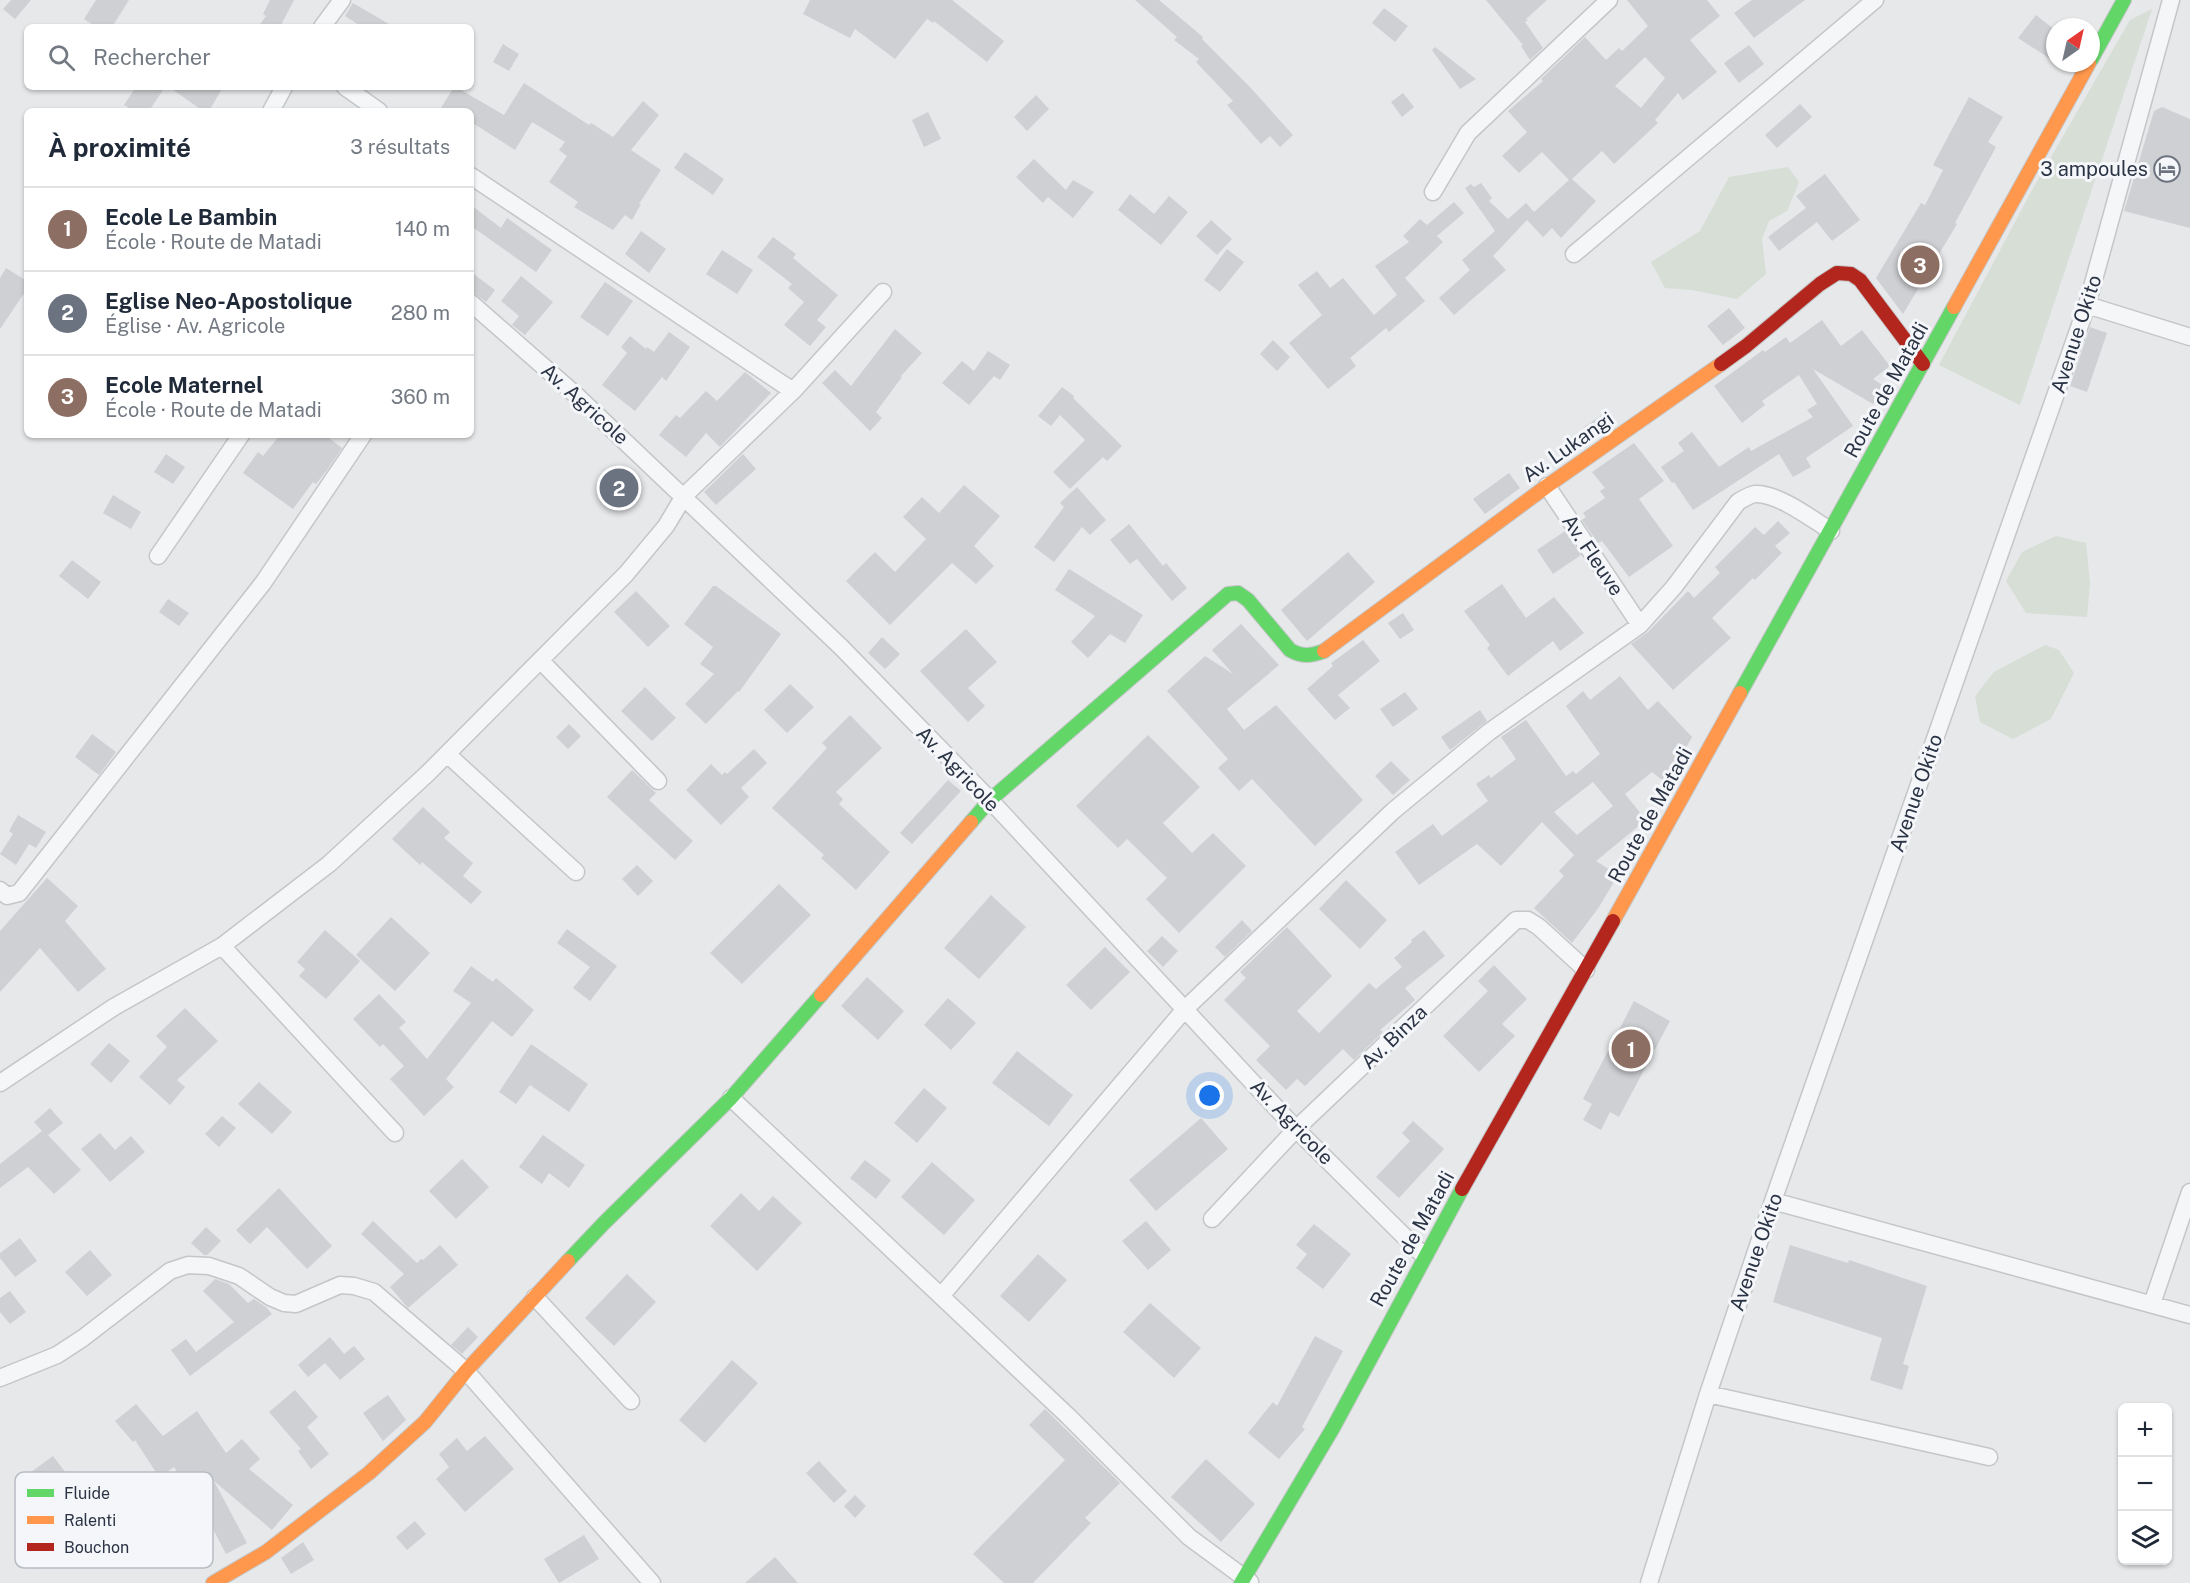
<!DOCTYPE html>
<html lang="fr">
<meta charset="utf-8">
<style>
body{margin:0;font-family:"Public Sans",sans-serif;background:#f2f2f3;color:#1f2937}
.controls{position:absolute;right:18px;bottom:18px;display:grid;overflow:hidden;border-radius:9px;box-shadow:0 2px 4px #0004}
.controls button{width:54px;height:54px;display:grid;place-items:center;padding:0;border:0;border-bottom:2px solid #e0e1e3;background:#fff;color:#1f2937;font:30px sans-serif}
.compass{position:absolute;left:2046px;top:18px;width:54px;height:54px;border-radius:50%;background:#fff;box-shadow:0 2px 4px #0004;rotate:34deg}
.you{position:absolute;left:1210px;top:1096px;width:21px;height:21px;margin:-15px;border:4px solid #fff;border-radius:50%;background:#1a73e8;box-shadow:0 0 0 9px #1a73e833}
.badge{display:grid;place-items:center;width:39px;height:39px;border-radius:50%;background:#0b8043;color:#fff;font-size:20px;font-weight:700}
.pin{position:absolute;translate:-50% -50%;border:3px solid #fff;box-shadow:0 2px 6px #0006}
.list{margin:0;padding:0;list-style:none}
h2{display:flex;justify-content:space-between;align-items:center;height:78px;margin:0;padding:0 24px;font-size:26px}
h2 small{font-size:20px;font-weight:400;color:#747a83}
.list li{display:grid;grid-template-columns:39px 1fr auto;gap:18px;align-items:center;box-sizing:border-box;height:84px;padding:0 24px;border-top:2px solid #e0e1e3}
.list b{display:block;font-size:22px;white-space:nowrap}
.list p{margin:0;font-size:20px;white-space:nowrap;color:#747a83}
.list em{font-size:20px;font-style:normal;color:#747a83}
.icon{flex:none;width:33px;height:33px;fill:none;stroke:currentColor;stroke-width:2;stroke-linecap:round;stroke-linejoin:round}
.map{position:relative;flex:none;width:2190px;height:1583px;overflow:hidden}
.search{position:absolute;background:#fff;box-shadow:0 2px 4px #0004;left:24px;top:24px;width:450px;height:66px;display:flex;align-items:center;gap:15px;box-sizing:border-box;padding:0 21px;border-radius:9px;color:#747a83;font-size:22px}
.panel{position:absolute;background:#fff;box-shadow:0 2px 4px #0004;left:24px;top:108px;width:450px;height:330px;border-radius:9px}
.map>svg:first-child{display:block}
.green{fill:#d6ded6}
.building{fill:#ced0d3;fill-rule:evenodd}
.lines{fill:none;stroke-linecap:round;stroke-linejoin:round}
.street-casing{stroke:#c4c6c8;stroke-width:19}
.fast-casing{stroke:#c4c6c8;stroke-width:16}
.slow-casing{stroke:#c4c6c8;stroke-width:16}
.jam-casing{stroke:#c4c6c8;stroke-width:16}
.street{stroke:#f5f6f7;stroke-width:16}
.fast{stroke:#63d668;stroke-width:14}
.slow{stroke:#ff974d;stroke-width:14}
.jam{stroke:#b3261e;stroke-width:14}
.labels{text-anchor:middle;stroke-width:6;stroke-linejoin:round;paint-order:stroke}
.poi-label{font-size:20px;fill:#2b3445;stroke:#f4f6f9;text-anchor:end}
.street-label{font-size:20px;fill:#2b3445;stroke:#f4f6f9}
.key{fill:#f4f6f9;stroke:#b8bcc3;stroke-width:1.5}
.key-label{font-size:16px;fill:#2b3445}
</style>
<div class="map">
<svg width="2190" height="1583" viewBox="0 0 2190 1583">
<rect width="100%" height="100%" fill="#e6e8ea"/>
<path class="green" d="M2152 9 2020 405 1939 365 2032 190 2130 20Z
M1788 167 1799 182 1787 211 1769 221 1762 239 1766 274 1737 299 1692 290 1665 288 1651 262 1700 231 1729 177Z
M2056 536 2086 543 2090 583 2087 617 2026 613 2006 581 2022 552Z
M2045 645 2059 650 2074 673 2051 719 2013 739 1980 722 1975 696 1994 672Z"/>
<path class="building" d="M11 0H31L15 19 3 9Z
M96 0H129L112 27H96L84 19Z
M270 0H294L280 27H258L266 16 263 14Z
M810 0H952L1004 41 987 62 934 21 933 23 927 19 895 59 855 29 850 38 803 14Z
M1135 0H1159L1203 37 1202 39 1249 86 1293 135 1280 147 1270 136 1261 144 1227 105 1233 101 1196 62 1199 59 1174 40 1177 37Z
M1486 0H1547L1526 19 1528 20 1525 22 1543 48 1530 60 1521 46 1523 45Z
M1627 0H1707L1720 16 1690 40 1717 72 1683 100 1678 93 1655 120 1658 123 1614 164 1602 151 1572 179 1596 201 1561 238 1552 228 1543 237 1527 220 1493 256 1506 270 1454 315 1439 298 1470 270 1462 260 1495 231 1465 188 1471 184 1474 187 1481 183 1492 198 1489 201 1508 219 1526 203 1534 212 1569 180 1542 152 1519 173 1502 156 1527 132 1508 111 1543 81 1541 79 1585 37 1606 60 1619 48 1622 51 1648 26ZM1645 57 1665 78 1641 108 1615 86Z
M1752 0H1805L1754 38 1734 13Z
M353 3 394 27H362L345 16Z
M1384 8 1408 26 1395 42 1372 23Z
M2036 15 2055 30V62L2018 38Z
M503 44 519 54 509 71 493 62Z
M1749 45 1764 64 1739 83 1724 63Z
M1435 47 1476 79 1460 89 1432 50Z
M524 83 589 125 591 123 613 137 643 101 659 115 631 150 661 170 639 204H641L632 220 625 215 613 230 574 207 578 202 549 182 567 156 559 150 565 142 532 122 515 150 471 122V111H439L454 87H456L504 115Z
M136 87H165L149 111H134L124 105Z
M169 87H223L209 111H203Z
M1403 93 1414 107 1402 117 1391 102Z
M1036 95 1049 109 1027 131 1014 117Z
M1969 97 2003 117 1988 142 1996 147 1955 223 1957 224 1903 314 1876 278 1921 203 1925 205 1943 170 1933 165Z
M1800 104 1812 117 1777 148 1765 135Z
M2162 107 2190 119V228L2124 211 2154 111Z
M928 112 941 139 924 147 912 120Z
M685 152 724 179 713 195 674 168Z
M1034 159 1066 190 1073 180 1094 192 1073 218 1048 197 1043 203 1016 177Z
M1825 174 1860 220 1832 241 1817 222 1779 251 1768 237 1806 208 1796 196Z
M1130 194 1154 214 1169 196 1188 212 1161 245 1118 210Z
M1454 202 1464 213 1437 236 1443 242 1405 278 1425 301 1389 332 1386 328 1350 358 1356 366 1328 389 1289 343 1322 315 1298 285 1317 271 1330 288 1343 278 1374 315 1397 295 1375 266 1409 242 1403 236 1420 219 1427 225Z
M471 205 501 228 507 218 552 250 536 272 471 226Z
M1211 220 1232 239 1217 255 1196 236Z
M641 231 666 249 649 273 625 254Z
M773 237 796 254 793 258 838 295 817 320 826 327 810 346 784 325 804 302 788 288 792 284 757 257Z
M1227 249 1244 262 1220 292 1204 280Z
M722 250 753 270 737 294 706 274Z
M6 268 27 281V289L0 329V278Z
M471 272 495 290 486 302 471 291Z
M521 276 553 302 525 335 512 325 519 316 501 301Z
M605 282 633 301 608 336 580 317Z
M1729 308 1745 328 1723 345 1707 326Z
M1822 320 1841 346 1862 330 1890 366 1873 379 1884 386 1873 404 1813 369 1853 426 1806 458 1811 467 1793 477 1779 454 1693 510 1674 482 1672 483 1661 467 1684 451 1678 443 1692 432 1719 467 1749 447 1751 451 1813 417 1807 410 1817 404 1799 375 1762 401 1765 405 1742 423 1714 386 1763 350 1765 352 1786 337 1790 343Z
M2090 327 2107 333 2087 392 2070 386Z
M895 329 922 353 901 376 902 377 876 412 882 418 870 431 822 383 835 370 851 386Z
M669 332 690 347 666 381 662 377 635 411 602 385 627 353 621 347 630 336 646 349 647 347 654 352Z
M1273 340 1290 357 1277 371 1260 354Z
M988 351 1010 365 1000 380 994 376 969 405 942 383 962 361 974 371Z
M745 372 771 393 720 447 706 433 686 457 659 435 676 415 680 418 706 391 717 401Z
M1062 387 1074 396 1073 398 1122 446 1107 461 1103 457 1070 489 1053 472 1085 440 1060 415 1051 426 1038 416Z
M1605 413 1612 423 1570 453 1564 440 1586 430 1584 427Z
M280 435H325L342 448 327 470 316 484 313 482 293 509 243 473 258 452 263 456Z
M1634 443 1664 481 1639 499 1673 546 1629 577 1602 541 1598 543 1582 520 1586 517 1583 513 1605 498 1600 491 1605 488 1592 472Z
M166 454 185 467 173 484 154 472Z
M743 454 756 469 716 505 704 492Z
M1509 473 1520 488 1485 514 1473 499Z
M964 485 1000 516 974 546 994 566 976 584 952 563 890 625 846 581 875 552 895 572 926 539 903 517 922 497 939 513Z
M1077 487 1106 520 1090 535 1082 527 1054 562 1034 547 1064 507 1060 503Z
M113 495 141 512 131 529 103 513Z
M1778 521 1790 533 1775 546 1782 553 1755 580 1753 578 1712 618 1731 638 1673 690 1631 644 1648 632 1688 591 1694 598 1720 573 1715 567 1755 527 1764 535Z
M1129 524 1163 566 1166 563 1187 588 1172 601 1137 559 1130 564 1110 540Z
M1565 531 1581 555 1553 574 1537 550Z
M1348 552 1375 582 1307 641 1281 610Z
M72 560 101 582 88 599 59 576Z
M1069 569 1143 615 1125 643 1110 634 1088 658 1071 642 1095 616 1055 590Z
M1502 584 1526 618 1554 597 1584 633 1560 651 1553 641 1508 676 1487 648 1490 645 1464 611Z
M713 586H716L781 634 739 692 738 691 706 724 685 704 714 674 700 664 713 647 684 624Z
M636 591 670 626 648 647 614 612Z
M168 599 189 613 179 626 159 612Z
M1403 613 1414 630 1400 639 1388 623Z
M1241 624 1279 665 1227 709 1244 730 1276 705 1363 800 1315 846 1252 779 1239 791 1218 768 1228 759 1167 691 1205 656 1233 674 1212 650Z
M966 629 997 662 968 688 985 706 968 722 920 671Z
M882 637 900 654 885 669 868 653Z
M1363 640 1380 661 1338 695 1350 708 1335 720 1307 689 1333 666 1331 663Z
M1620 676 1648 710 1658 701 1692 737 1666 783 1652 772 1625 794 1646 820 1596 861 1618 875 1599 907 1572 943 1534 908 1564 876 1559 871 1574 855 1542 822 1501 866 1477 844 1419 885 1395 852 1433 824 1442 836 1488 801 1476 784 1489 775 1491 778 1516 759 1501 737 1526 720 1566 776 1573 771 1576 774 1600 754 1566 706 1583 691 1590 700ZM1593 782 1613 806 1577 835 1554 812Z
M790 684 814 707 787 733 764 710Z
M645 687 676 718 652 741 621 711Z
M1405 692 1418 709 1393 727 1380 709Z
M1480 710 1487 721 1450 750 1441 737Z
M850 715 882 748 836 792 843 799 839 804 890 852 856 890 821 858 824 855 772 808 827 748 822 743Z
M569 724 581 736 568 749 556 737Z
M92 734 116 752 99 775 75 757Z
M1148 735 1200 787 1163 823 1192 853 1213 833 1246 866 1179 933 1146 899 1167 878 1127 839 1118 848 1076 806Z
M754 749 767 763 741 788 749 797 721 825 686 790 711 764 722 775 725 772 727 774Z
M1391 761 1410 780 1393 795 1375 776Z
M632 770 656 793 649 800 693 841 675 860 607 797Z
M948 780 961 791 912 844 900 833Z
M423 807 450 832 444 838 473 863 463 876 482 892 471 904 422 862 420 865 392 839Z
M18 815 46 832 36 848 29 844 16 865 0 854 13 834 9 831Z
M637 865 653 881 638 896 622 879Z
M47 878 78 906 65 921 106 969 78 992 40 948 0 992V931Z
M1346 880 1387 920 1360 949 1319 909Z
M779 884 811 915 742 984 710 953Z
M991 895 1026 927 979 979 944 948Z
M391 917 430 953 395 991 356 955Z
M1242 920 1252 931 1225 957 1215 947Z
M1287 927 1332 976 1297 1011 1319 1033 1369 983 1376 989 1402 967 1394 958 1412 942 1411 940 1424 930 1445 956 1405 988 1415 1000 1380 1030 1383 1032 1354 1060 1343 1049 1305 1086 1297 1079 1286 1090 1256 1060 1270 1046 1224 1000 1246 978 1240 972Z
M567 929 617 966 590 1001 573 988 590 967 557 943Z
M325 930 360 961 326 999 299 976 305 969 297 962Z
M1162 936 1178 951 1163 967 1147 951Z
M1105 947 1130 972 1091 1010 1066 985Z
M1494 965 1527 999 1502 1024 1515 1036 1479 1072 1443 1036 1488 991 1478 981Z
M471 966 493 982 496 978 534 1010 512 1037 492 1021 446 1079 454 1087 424 1116 390 1079 404 1066 383 1044 380 1047 353 1019 379 994 406 1022 399 1028 427 1059 471 1003 453 991Z
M867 977 904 1011 878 1040 841 1006Z
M948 998 976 1023 951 1050 924 1025Z
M1634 1001 1670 1021 1619 1117 1610 1112 1601 1130 1583 1120 1592 1104 1583 1099Z
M185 1008 218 1041 177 1080 185 1087 170 1105 139 1077 167 1047 156 1036Z
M109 1043 130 1061 111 1083 90 1064Z
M531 1044 588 1084 569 1112 530 1085 516 1104 499 1092Z
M1017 1051 1073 1095 1049 1126 992 1083Z
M259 1082 292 1112 272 1134 238 1104Z
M924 1088 947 1108 917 1143 894 1123Z
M50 1108 63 1123 48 1135 81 1170 54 1194 28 1167 0 1188V1164L42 1131 34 1122Z
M222 1116 236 1128 219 1147 205 1134Z
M1201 1118 1228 1149 1156 1211 1129 1180Z
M1413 1121 1444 1149 1399 1198 1376 1177 1410 1141 1402 1133Z
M100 1133 115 1150 131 1136 145 1152 110 1182 81 1149Z
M543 1135 585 1165 569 1188 549 1173 542 1184 519 1167Z
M462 1159 489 1187 456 1219 429 1191Z
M865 1160 891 1180 876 1199 850 1178Z
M932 1162 975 1200 944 1235 901 1197Z
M279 1188 332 1246 307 1269 267 1227 250 1244 236 1230Z
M741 1193 759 1211 773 1196 802 1223 757 1271 710 1226Z
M373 1221 417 1263 421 1259 423 1260 440 1245 458 1265 408 1308 390 1287 404 1274 361 1234Z
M1146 1221 1171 1250 1148 1270 1122 1241Z
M1314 1224 1351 1254 1323 1289 1296 1268 1307 1254 1296 1245Z
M206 1227 221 1241 207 1255H204L191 1243Z
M20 1238 37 1261 15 1277 0 1258V1253Z
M1790 1245 1848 1263 1849 1260 1927 1286 1903 1364 1909 1366 1902 1390 1870 1380 1882 1338 1773 1302Z
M90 1250 112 1275 87 1296 65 1272Z
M1038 1254 1067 1280 1029 1322 1000 1296Z
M627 1274 656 1302 614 1346 585 1318Z
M215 1279 229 1284 248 1303 254 1299 266 1307 272 1314 190 1376 171 1350 186 1339 196 1352 234 1322 203 1291Z
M10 1291 26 1312 10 1324 0 1312V1298Z
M1150 1303 1201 1348 1174 1378 1123 1332Z
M468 1327 478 1337 462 1354 451 1345Z
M1315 1336 1343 1351 1302 1427 1305 1429 1279 1459 1248 1433 1273 1402 1277 1406Z
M330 1337 344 1354 354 1346 365 1359 340 1380 325 1363 308 1377 298 1365Z
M732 1360 758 1383 705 1443 679 1420Z
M295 1390 318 1417 307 1427 329 1454 311 1469 298 1451 301 1449 269 1412Z
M388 1395 406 1420 383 1441 363 1413Z
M136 1404 163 1436 197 1411 226 1453 242 1439 260 1459 249 1469 293 1505 272 1530 214 1481 247 1543 226 1554 213 1529 176 1554 163 1535 200 1508 174 1467 159 1477 135 1440 133 1442 115 1421Z
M1045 1409 1120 1483 1085 1518 1091 1523 1033 1583H1004L973 1554 1065 1460 1029 1425Z
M485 1436 514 1469 465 1512 436 1479 449 1467 439 1454 457 1438 467 1451Z
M53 1456 66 1473 36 1495 23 1478Z
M1206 1459 1255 1504 1221 1542 1171 1497Z
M819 1461 847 1491 834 1503 806 1473Z
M855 1495 866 1506 855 1518 844 1506Z
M415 1521 426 1534 407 1550 396 1537Z
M39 1535 55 1554 38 1569 21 1550Z
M584 1535 599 1559 559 1583 544 1559Z
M303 1542 314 1560 291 1574 281 1558Z
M775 1557 798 1583H745Z"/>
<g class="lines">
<g class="street-casing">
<path id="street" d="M322 27 342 0
M345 87 379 111
M271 111 284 87
M471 176 793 391
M1433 192 1468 133 1609 0
M1574 254 1875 0
M471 303 577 396 841 647 990 800 1296 1129 1424 1256
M2087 305 2190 337
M1547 486 1640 625
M158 556 241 435
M541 661 658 781
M447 754 576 872
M0 890 7 896 19 893 263 583 363 435
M222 946 395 1133
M0 1083 114 1007 222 946 329 864 427 774 626 574 666 526 684 496 793 391 883 292
M731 1098 1068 1416 1189 1537 1250 1582
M1773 1201 2190 1315
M1212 1219 1296 1129 1516 920H1528L1539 927 1586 970
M941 1296 1185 1009 1393 811 1489 732 1640 625 1674 587 1738 502C1743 499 1749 495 1755 494 1778 493 1812 519 1831 531
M535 1297 631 1401
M2152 1304 2190 1192
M0 1378 57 1355 83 1338 170 1271 188 1265 209 1266 239 1276 270 1297 284 1303 296 1304 340 1285 354 1286 374 1292 466 1371 652 1583
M1708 1394 1989 1457
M1649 1583 1708 1394 1773 1201 2087 305 2171 0"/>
</g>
<g class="fast-casing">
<path id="fast" d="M2091 60 2124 0
M1740 693 1954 307
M971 822 990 800 1228 594 1238 593 1248 600 1290 650C1302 657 1311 656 1324 651
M568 1261 603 1224 731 1098 821 995
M1241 1583 1333 1428 1462 1189"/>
</g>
<g class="slow-casing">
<path id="slow" d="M1954 307 2089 63
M1324 651 1547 486 1721 364
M1613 921 1740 693
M821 995 971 822
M213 1583 266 1552 369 1473 425 1422 466 1371 568 1261"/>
</g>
<g class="jam-casing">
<path id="jam" d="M1721 364 1746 346 1820 284 1837 273 1851 274 1860 280 1923 364
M1462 1189 1613 921"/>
</g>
<use href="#street" class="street"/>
<use href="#fast" class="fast"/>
<use href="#slow" class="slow"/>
<use href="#jam" class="jam"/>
</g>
<defs>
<g id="hotel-ring" transform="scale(1.35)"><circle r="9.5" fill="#f4f6f9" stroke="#6c737f" stroke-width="1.5"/><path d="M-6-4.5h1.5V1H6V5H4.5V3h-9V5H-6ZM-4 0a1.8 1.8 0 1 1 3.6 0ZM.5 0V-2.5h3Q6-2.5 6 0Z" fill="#6c737f"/></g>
</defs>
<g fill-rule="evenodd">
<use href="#hotel-ring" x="2167" y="169"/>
</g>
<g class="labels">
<g class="poi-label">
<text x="2148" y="176">3 ampoules</text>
</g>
<g class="street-label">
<text transform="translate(2076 334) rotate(-72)" y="7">Avenue Okito</text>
<text transform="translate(1886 390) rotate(-61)" y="7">Route de Matadi</text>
<text transform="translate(585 404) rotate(42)" y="7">Av. Agricole</text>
<text transform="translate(1568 447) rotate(-35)" y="7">Av. Lukangi</text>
<text transform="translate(1593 555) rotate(56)" y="7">Av. Fleuve</text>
<text transform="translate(958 769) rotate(46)" y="7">Av. Agricole</text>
<text transform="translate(1916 793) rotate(-71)" y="7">Avenue Okito</text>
<text transform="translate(1650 815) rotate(-61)" y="7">Route de Matadi</text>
<text transform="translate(1394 1037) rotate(-44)" y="7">Av. Binza</text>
<text transform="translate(1292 1122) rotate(46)" y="7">Av. Agricole</text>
<text transform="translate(1412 1239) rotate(-61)" y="7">Route de Matadi</text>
<text transform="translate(1756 1252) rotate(-71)" y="7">Avenue Okito</text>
</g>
</g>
<rect x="15" y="1472" width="198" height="96" rx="9" class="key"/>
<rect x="27" y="1489" width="27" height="8" fill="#63d668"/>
<rect x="27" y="1516" width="27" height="8" fill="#ff974d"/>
<rect x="27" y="1543" width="27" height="8" fill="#b3261e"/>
<g class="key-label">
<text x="64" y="1499">Fluide</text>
<text x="64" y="1526">Ralenti</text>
<text x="64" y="1553">Bouchon</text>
</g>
</svg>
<div class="controls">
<button>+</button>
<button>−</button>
<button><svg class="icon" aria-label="layers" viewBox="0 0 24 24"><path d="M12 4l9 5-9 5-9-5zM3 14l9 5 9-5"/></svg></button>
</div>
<svg class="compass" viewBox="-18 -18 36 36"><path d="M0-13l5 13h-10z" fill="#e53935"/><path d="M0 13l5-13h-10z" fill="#747a83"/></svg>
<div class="you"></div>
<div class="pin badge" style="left:1631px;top:1049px;background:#8d6e63">1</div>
<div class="pin badge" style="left:619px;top:488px;background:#6b7280">2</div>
<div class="pin badge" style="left:1920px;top:265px;background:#8d6e63">3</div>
<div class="search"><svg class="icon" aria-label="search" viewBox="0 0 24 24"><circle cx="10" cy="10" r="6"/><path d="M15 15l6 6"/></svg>Rechercher</div>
<section class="panel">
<h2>À proximité<small>3 résultats</small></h2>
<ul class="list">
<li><span class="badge" style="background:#8d6e63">1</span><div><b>Ecole Le Bambin</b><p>École · Route de Matadi</p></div><em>140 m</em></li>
<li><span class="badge" style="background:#6b7280">2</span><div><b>Eglise Neo-Apostolique</b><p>Église · Av. Agricole</p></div><em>280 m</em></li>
<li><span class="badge" style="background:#8d6e63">3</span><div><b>Ecole Maternel</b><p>École · Route de Matadi</p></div><em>360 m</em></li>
</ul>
</section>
</div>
